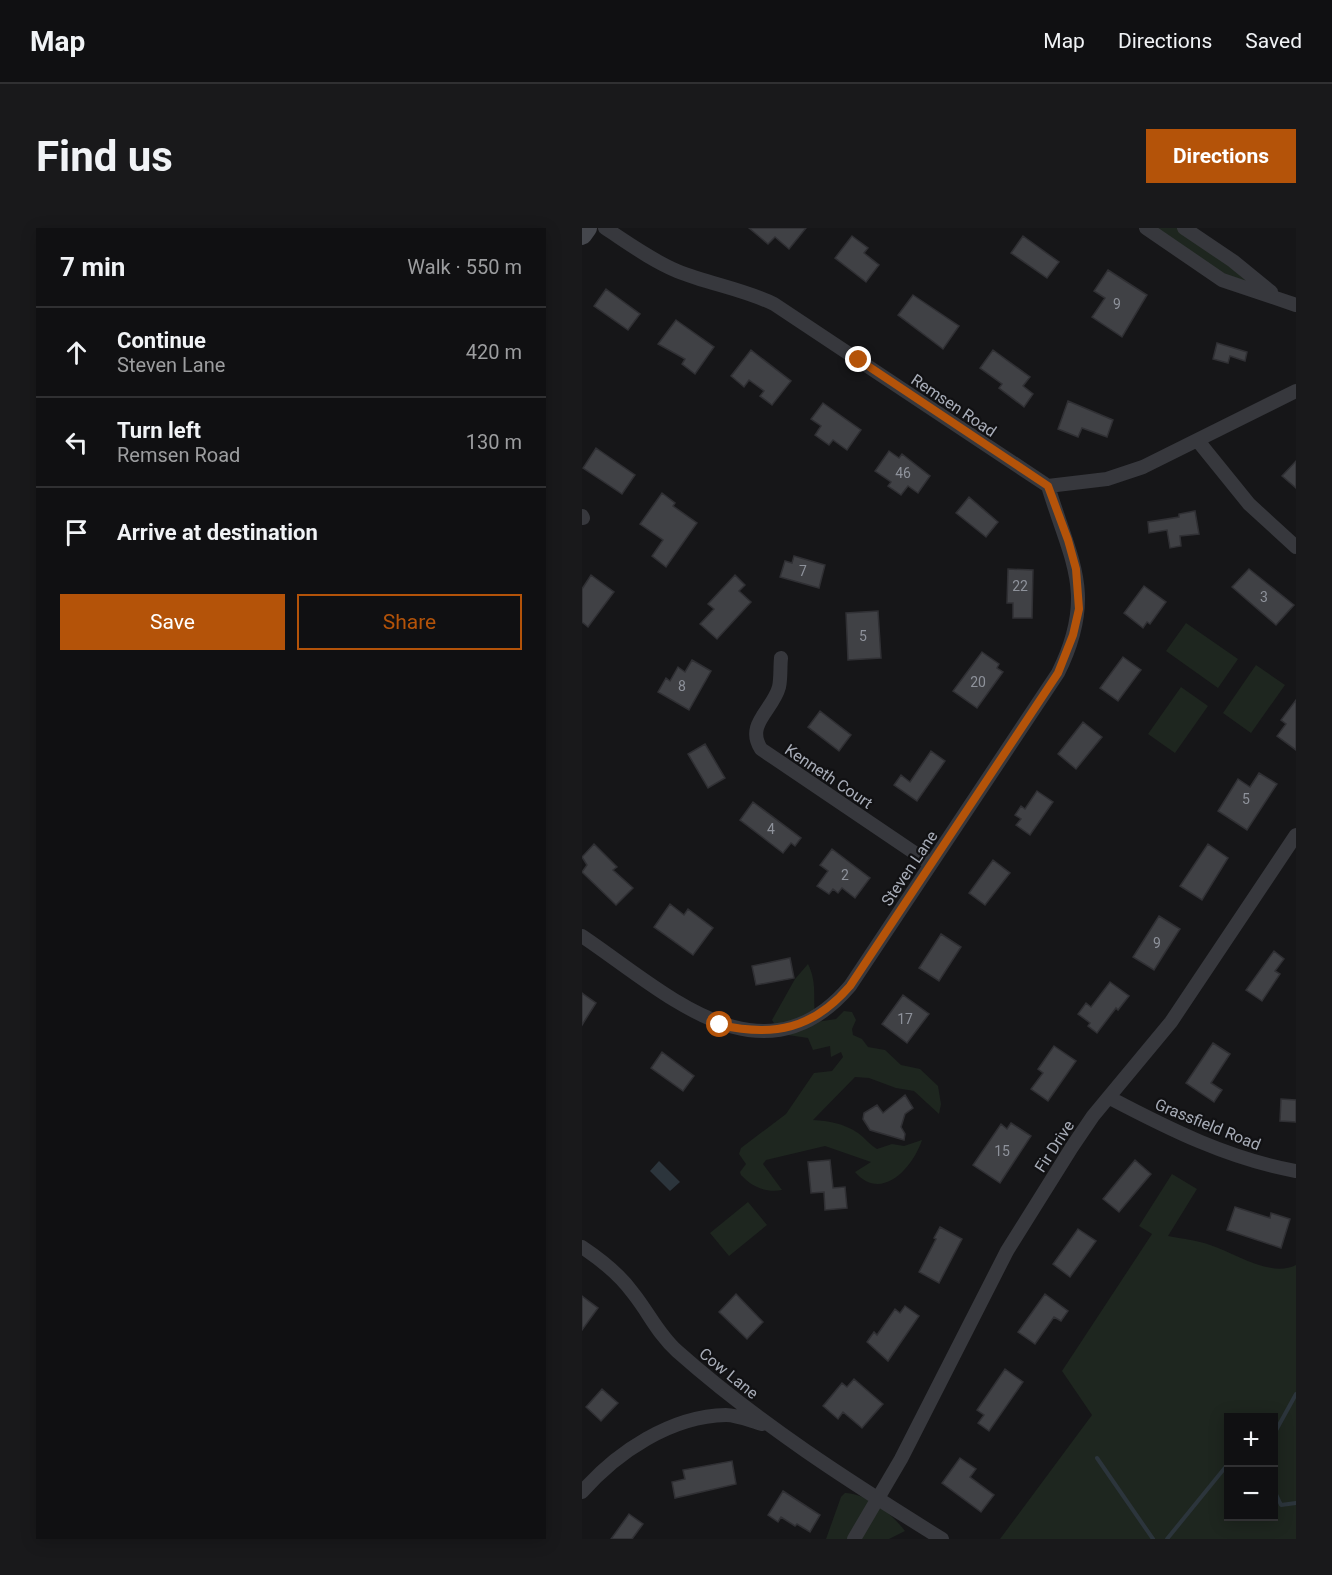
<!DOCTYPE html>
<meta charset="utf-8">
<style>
body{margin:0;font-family:Roboto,sans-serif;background:#19191b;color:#f1f3f6}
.controls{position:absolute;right:18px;bottom:18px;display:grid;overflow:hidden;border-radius:0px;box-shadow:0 3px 15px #0003}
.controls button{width:54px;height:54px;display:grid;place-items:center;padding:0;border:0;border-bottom:2px solid #303032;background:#101012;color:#f1f3f6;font:30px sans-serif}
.stop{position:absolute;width:18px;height:18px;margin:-14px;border:4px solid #b45309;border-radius:50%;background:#fff}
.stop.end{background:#b45309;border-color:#fff;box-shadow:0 2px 6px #0008}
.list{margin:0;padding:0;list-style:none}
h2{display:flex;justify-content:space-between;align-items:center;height:78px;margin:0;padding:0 24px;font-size:26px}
h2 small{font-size:20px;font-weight:400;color:#9c9d9f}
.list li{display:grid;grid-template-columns:39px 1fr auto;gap:18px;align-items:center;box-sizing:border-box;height:90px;padding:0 24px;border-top:2px solid #303032}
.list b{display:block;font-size:22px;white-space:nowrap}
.list p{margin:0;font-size:20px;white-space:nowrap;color:#9c9d9f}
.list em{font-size:20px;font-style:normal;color:#9c9d9f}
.actions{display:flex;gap:12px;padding:18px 24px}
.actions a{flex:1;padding:14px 0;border:2px solid #b45309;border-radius:0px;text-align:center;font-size:21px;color:#b45309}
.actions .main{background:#b45309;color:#fff}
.icon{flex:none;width:33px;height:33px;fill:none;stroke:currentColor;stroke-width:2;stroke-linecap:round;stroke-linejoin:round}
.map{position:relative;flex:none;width:714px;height:1311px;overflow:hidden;border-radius:0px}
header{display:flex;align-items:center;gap:36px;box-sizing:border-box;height:84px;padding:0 30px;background:#101012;border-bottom:2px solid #303032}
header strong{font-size:28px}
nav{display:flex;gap:33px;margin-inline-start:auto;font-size:21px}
.intro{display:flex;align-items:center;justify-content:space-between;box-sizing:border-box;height:144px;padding:0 36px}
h1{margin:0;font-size:42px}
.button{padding:15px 27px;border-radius:0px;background:#b45309;color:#fff;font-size:21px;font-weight:700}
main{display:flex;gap:36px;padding:0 36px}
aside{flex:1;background:#101012;border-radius:0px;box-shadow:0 3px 15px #0003}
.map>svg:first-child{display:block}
.green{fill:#1e261f;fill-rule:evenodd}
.water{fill:#2c353c}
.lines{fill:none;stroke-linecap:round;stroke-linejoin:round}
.stream{stroke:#2c353c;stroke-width:4}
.building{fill:#404145;stroke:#303034;stroke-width:1.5}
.minor{stroke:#37383d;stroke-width:14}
.secondary{stroke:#45474d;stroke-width:20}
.route{stroke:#b45309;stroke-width:8}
.labels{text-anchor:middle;stroke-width:4.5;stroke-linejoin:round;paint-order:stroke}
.number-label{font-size:14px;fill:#8e929b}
.street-label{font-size:16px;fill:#a8adb8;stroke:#111113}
</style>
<header>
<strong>Map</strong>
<nav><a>Map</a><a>Directions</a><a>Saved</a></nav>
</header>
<div class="intro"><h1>Find us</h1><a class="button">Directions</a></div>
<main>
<aside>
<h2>7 min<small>Walk · 550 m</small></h2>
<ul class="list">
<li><svg class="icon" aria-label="ahead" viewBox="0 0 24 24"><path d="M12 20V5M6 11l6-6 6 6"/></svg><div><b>Continue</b><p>Steven Lane</p></div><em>420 m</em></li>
<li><svg class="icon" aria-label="left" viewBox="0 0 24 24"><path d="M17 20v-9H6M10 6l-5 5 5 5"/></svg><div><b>Turn left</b><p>Remsen Road</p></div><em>130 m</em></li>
<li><svg class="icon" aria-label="arrive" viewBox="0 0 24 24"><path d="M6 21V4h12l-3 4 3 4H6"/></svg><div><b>Arrive at destination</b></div></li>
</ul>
<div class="actions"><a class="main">Save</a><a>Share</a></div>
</aside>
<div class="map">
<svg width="714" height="1311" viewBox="0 0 714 1311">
<rect width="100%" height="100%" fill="#161618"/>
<path class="green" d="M564 0H602L695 69 640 52Z
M604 395 656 431 636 460 584 423Z
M674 437 703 457 669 505 641 485Z
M599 459 626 478 593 525 566 506Z
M226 736C236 756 230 773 234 794L254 791 262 783 270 784 274 792 270 801 271 807 280 811 286 819 303 822 319 837 338 841 356 858 359 876 357 886 332 863 314 860 287 850 273 849 231 892C247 893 261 895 276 905 283 910 288 917 295 921L310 916 322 918 340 912C331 939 300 975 273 944L289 934 243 918 184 932 181 936 200 962C184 965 170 959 159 947L158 944 164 936 157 926 159 920 204 886 232 845 250 843 261 829 259 824 249 829 248 818 231 822 226 810 199 806 190 792 213 751Z
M590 946 615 961 586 1008C600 1011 615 1012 628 1017 653 1025 689 1050 714 1037V1311H418L510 1187 480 1143 570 1006 557 998ZM646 1190H692V1288H646Z
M166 974 185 997 147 1028 128 1005Z
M263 1265C286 1266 310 1286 323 1303L307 1311H244L259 1269Z"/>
<path class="water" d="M77 933 98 954 88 963 68 943Z"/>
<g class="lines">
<path class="stream" d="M692 1206 714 1166
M515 1230 571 1311
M692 1262 699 1277 714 1275
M585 1311 646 1236"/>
</g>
<path class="building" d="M167 0H224L207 21 193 9 186 16Z
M270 8 286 20 282 25 297 37 284 54 253 30Z
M441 8 477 34 465 50 429 25Z
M526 42 565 67 540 109 510 89 523 70 512 63Z
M24 61 58 86 46 102 12 78Z
M331 67 377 98 361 121 316 87Z
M94 92 132 119 113 146 100 136 103 131 76 116Z
M635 115 665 124 663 133 648 128 646 135 631 131Z
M169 122 209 153 190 177 178 168 182 163 167 152 162 159 149 148Z
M411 122 448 149 441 158 451 166 442 179 417 160 420 156 398 140Z
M486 173 531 192 525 209 500 200 496 209 476 201Z
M241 175 279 202 265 222 251 212 247 217 233 207 239 198 229 191Z
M14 220 53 247 40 266 1 240Z
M307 223 317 230 320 226 348 248 336 265 326 258 319 267 306 258 309 254 293 243Z
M714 233V260L700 248Z
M80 265 93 275 91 278 115 295 84 339 70 328 81 312 58 296Z
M387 269 416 294 404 309 374 285Z
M613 283 617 306 598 308 599 318 588 320 585 302 567 305 566 294 597 289V286Z
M212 328 243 337 237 360 198 349 203 333 210 335Z
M426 341 451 342 450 390H431V375H425Z
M667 341 712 377 694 397 650 359Z
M9 347 32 364 6 399 0 394V361Z
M153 347 163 357 157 363 169 374 135 411 118 396 132 381 126 376Z
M562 358 584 374 568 396 565 394 561 400 542 385Z
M296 383 299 430 266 432 264 385Z
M400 424 417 436 415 440 421 444 395 480 371 463Z
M541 429 559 442 536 473 518 460Z
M110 432 129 443 107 482 76 464 84 450 88 453 96 439 103 444Z
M714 472V522L695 508 704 496 699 492Z
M238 483 269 507 257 523 226 499Z
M501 494 520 509 494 541 476 526Z
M123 516 143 550 126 560 106 526Z
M349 523 363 533 335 573 312 557 319 547 328 554Z
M677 545 695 556 665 602 636 583 656 551 668 559Z
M455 563 471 574 448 607 434 597 439 591 433 587 439 578 443 581Z
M171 574 219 610 213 618 209 615 201 625 158 592Z
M12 616 35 639 31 642 51 660 34 677 0 644 5 637 0 629Z
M626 616 646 630 620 672 598 658Z
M250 621 288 650 273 670 260 660 256 665 251 661 247 666 235 658 246 643 238 637Z
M411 632 428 645 403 677 387 665Z
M88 676 102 687 106 681 131 700 111 727 72 699Z
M577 688 598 701 572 742 551 729Z
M359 706 379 719 357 753 337 740Z
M692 723 702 731 693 743 698 746 680 773 664 762Z
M208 730 212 750 174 757 170 738Z
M528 754 547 768 536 782 534 780 515 805 506 798 508 795 496 786 504 775 509 779Z
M0 765 14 775 0 797Z
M321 767 347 786 325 815 300 796Z
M631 815 648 826 629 855 640 862 632 874 604 855Z
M472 818 494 833 466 873 449 861 461 845 456 841Z
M80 824 112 848 101 863 69 840Z
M323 867 331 880 323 886 319 899 323 906 322 912 288 902 281 891 282 885 295 877 301 885Z
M699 871 714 872V894L698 893Z
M429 895 449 908 418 955 391 937 419 896 425 901Z
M248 932 251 960 263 959 265 980 243 982 242 964 229 965 226 934Z
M553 932 569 946 537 984 521 971Z
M653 979 688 990 689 985 708 991 699 1020 645 1002Z
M358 999 380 1011 357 1055 337 1044 354 1011 352 1010Z
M496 1001 514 1013 488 1049 471 1036Z
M154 1066 181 1094 165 1111 137 1084Z
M463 1066 486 1083 479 1093 472 1089 453 1116 436 1104Z
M0 1068 16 1080 0 1102Z
M323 1078 337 1088 306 1133 285 1114 292 1104 295 1107 313 1081 318 1085Z
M423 1141 441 1154 407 1203 396 1195 402 1187 395 1182Z
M272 1151 301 1176 280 1200 261 1184 256 1191 241 1178 260 1155 265 1159Z
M20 1161 36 1175 19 1193 4 1179Z
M378 1230 394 1241 388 1249 412 1267 399 1284 360 1255Z
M150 1233 154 1256 93 1270 90 1254 103 1251 101 1242Z
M201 1263 238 1287 228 1304 215 1296 213 1298 199 1289 196 1294 186 1287Z
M47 1286 61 1296 50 1311H29Z"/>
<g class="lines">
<path class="minor" d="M23 0C46 15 69 32 95 43 127 56 161 61 192 76L466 258 525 251 561 239 714 163
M564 0 640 52 714 77
M602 0 651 33 689 64
M616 213 667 276 714 319
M0 288 1 290
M199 430C198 439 199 450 197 459 191 482 163 496 179 521L349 636
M0 708C82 763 180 861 268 758L476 445C515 366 489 334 466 258
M528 870C587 901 647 931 714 943
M0 1019C18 1031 38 1047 51 1065 67 1085 76 1106 95 1123 176 1195 268 1254 360 1311
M0 1264C35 1224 89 1188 144 1187 155 1187 169 1193 180 1196
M272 1311 319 1231 425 1023 490 919 511 888 589 794 714 607"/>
<path class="secondary" d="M0 7 5 0"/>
</g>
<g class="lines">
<path class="route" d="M138 797C192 809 231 801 268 758L476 445 491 407 497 381 494 341 486 312 466 258 277 132"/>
</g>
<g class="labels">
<g class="number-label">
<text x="535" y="81">9</text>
<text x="321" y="250">46</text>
<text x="221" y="348">7</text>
<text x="438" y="363">22</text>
<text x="682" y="374">3</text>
<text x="281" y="413">5</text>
<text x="396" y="459">20</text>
<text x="100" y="463">8</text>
<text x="664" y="576">5</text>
<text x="189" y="606">4</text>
<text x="263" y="652">2</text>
<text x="575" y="720">9</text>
<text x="323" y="796">17</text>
<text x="420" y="928">15</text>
</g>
<g class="street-label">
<text transform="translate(372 177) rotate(34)" y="6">Remsen Road</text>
<text transform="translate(247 548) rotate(34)" y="6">Kenneth Court</text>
<text transform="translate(327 640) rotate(-56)" y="6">Steven Lane</text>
<text transform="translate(626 896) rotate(22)" y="6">Grassfield Road</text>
<text transform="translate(472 918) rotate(-57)" y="6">Fir Drive</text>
<text transform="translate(147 1145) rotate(39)" y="6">Cow Lane</text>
</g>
</g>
</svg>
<div class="controls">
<button>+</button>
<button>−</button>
</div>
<div class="stop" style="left:138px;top:797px"></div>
<div class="stop end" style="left:277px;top:132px"></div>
</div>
</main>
